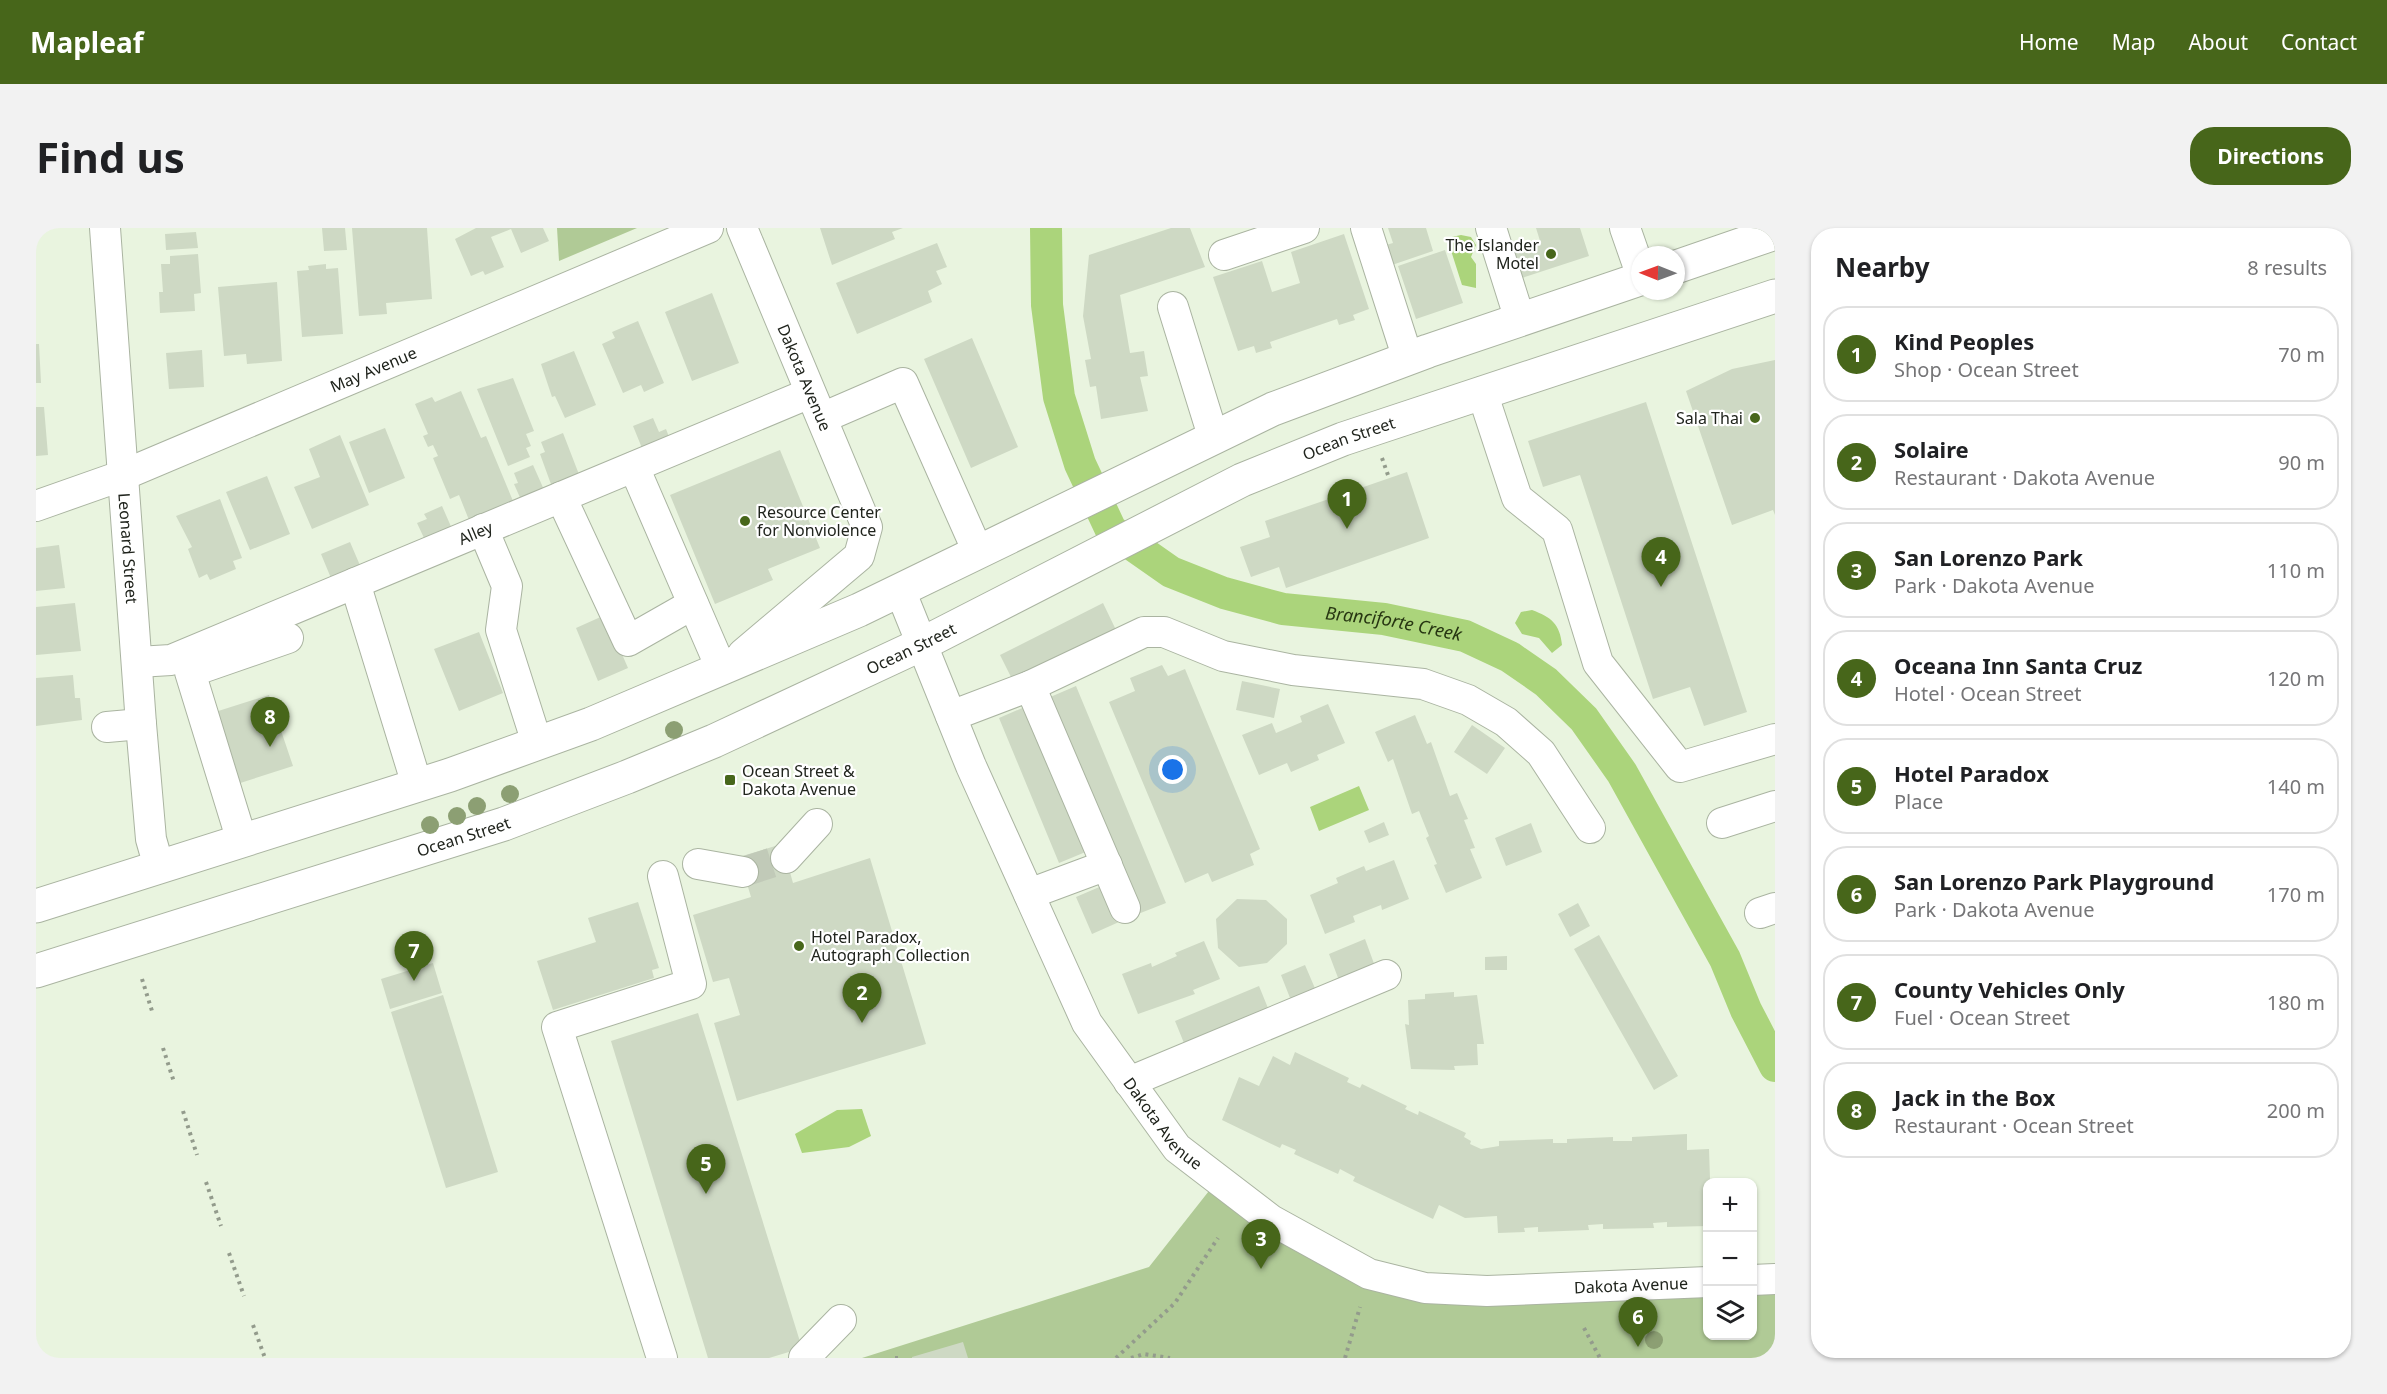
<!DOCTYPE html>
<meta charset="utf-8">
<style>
body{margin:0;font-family:"Noto Sans",sans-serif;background:#f2f2f2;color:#202124}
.controls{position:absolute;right:18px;bottom:18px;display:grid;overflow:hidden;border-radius:12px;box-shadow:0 2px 4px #0004}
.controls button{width:54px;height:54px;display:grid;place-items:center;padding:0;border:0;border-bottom:2px solid #e0e0e0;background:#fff;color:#202124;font:30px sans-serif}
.compass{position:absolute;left:1595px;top:18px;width:54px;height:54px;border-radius:50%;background:#fff;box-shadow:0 2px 4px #0004;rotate:271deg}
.you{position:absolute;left:1137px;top:542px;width:21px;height:21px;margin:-15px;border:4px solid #fff;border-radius:50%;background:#1a73e8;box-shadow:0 0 0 9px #1a73e833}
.badge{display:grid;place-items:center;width:39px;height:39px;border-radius:50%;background:#47661a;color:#fff;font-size:20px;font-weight:700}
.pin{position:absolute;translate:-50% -50px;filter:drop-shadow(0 2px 3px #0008)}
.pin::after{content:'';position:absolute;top:32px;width:21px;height:18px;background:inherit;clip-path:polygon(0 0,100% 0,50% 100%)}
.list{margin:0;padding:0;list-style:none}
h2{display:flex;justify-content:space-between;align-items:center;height:78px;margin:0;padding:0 24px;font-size:26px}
h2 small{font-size:20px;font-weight:400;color:#757577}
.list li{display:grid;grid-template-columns:39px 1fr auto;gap:18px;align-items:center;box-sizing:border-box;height:96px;margin:0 12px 12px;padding:0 12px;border:2px solid #e0e0e0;border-radius:24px}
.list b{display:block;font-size:22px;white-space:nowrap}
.list p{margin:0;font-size:20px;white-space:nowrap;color:#757577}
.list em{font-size:20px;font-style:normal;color:#757577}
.icon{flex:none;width:33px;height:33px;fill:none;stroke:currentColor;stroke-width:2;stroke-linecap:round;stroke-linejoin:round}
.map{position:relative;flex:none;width:1739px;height:1130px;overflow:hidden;border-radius:24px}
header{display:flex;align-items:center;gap:36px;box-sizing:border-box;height:84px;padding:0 30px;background:#47661a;color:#fff}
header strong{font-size:28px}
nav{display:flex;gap:33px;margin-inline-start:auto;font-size:21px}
.intro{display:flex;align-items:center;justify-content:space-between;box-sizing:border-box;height:144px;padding:0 36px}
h1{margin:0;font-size:42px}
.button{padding:15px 27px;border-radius:24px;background:#47661a;color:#fff;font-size:21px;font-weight:700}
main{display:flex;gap:36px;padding:0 36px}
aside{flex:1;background:#fff;border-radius:24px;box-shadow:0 2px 4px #0004}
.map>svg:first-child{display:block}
.green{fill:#b0ca96}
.water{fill:#abd47b}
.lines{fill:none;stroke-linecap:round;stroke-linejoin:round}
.canal{stroke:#abd47b;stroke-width:32}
.building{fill:#ced9c4}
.minor-tunnel{stroke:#c1cab8;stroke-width:30;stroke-dasharray:30 15;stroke-linecap:butt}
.minor-casing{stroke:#aab4a1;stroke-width:32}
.major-casing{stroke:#aab4a1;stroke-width:35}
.path{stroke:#939b8c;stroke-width:4;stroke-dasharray:3 4.5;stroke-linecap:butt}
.minor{stroke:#fff;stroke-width:30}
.major{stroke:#fff;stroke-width:33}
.tree{fill:#8c9f73}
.poi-dot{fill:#47661a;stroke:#fff;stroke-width:2}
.labels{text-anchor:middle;stroke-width:4.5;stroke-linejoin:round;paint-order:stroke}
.poi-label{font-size:16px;fill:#20241d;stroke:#fff;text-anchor:start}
.street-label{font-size:16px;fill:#20241d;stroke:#fff}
.water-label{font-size:18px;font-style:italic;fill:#273612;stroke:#fff}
</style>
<header>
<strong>Mapleaf</strong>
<nav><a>Home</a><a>Map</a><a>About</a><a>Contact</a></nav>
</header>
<div class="intro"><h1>Find us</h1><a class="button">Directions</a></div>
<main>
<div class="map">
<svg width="1739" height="1130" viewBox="0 0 1739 1130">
<rect width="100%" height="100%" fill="#e9f4df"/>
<path class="green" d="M521 0H601L523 33Z
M1180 954 1361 1047 1440 1056 1671 1047 1672 1108H1716L1717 1045 1739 1043V1130H826L1113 1039Z"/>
<path class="water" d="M1425 7 1435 9 1440 17 1435 29 1440 36V60L1426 57 1411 10Z
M1496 382C1515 389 1524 396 1526 417L1516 425 1503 410 1486 406 1479 395 1485 384Z
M1323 558 1333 582 1283 603 1274 579Z
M826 881 835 908 813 919 766 925 759 906 801 882Z"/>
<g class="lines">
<path class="canal" id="s1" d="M1010 0 1011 77 1023 169 1044 236 1075 302 1135 344 1188 365 1247 381 1348 391 1429 408 1474 429 1510 454 1548 491 1586 545 1689 731 1710 782 1739 838"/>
</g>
<path class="building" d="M286 0H309L311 22 288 23Z
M316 0H391L396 71 350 75 351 86 323 88Z
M440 0H507L513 13 485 25 475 1 455 9 468 39 449 47 447 43 435 48 419 11Z
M784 0H867L856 4 859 11 796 37Z
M1135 0H1154L1169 39 1084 67 1094 125 1108 123 1112 148 1104 149 1112 183 1065 191 1060 158 1054 159 1049 132 1055 131 1047 88 1053 27Z
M1352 0H1390L1397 23 1356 37 1350 17 1357 15Z
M1500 0H1544L1553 28 1486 50 1477 25 1505 16Z
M160 4 162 20 130 22 129 6Z
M1308 6 1333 81 1317 87 1319 92 1303 97 1301 91 1234 114 1236 120 1220 125 1218 118 1202 123 1177 49 1226 33 1236 64 1264 55 1255 24Z
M901 15 911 39 900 43 906 56 892 63 896 74 821 106 800 55Z
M1409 22 1427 75 1380 91 1362 38Z
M162 26 165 65 158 66 159 83 124 85 123 64H127L125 36H134V28Z
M290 36V41L302 40 307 106 266 109 261 43 273 42 272 38Z
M241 54 246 133 211 136 210 126 188 128 182 59Z
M676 65 703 135 656 153 629 84Z
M602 93 628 155 608 164 605 157 587 165 566 116 579 110 576 104Z
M936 110 982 219 935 240 888 131Z
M0 116H3L5 155H0Z
M166 122 168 159 133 161 130 125Z
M538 123 560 177 529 190 519 168 516 169 505 136Z
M1739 132V287L1737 282 1696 297 1650 163 1696 141Z
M477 150 498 203 490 206 495 218 490 220 494 229 472 238 441 161Z
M425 163 445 210 450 208 477 273 433 292 423 267 414 271 397 230 402 228 397 217 392 219 387 208 392 206 379 176 396 169 399 174Z
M1610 174 1711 484 1668 498 1654 459 1617 471 1544 247 1507 259 1492 213Z
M0 179H8L12 227 0 228Z
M617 190 623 204 630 201 635 214 608 225 597 198Z
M349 200 369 250 333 265 313 214Z
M527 205 544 249 516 259 504 226 509 224 505 214Z
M304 207 333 277 276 301 258 259 284 249 273 221Z
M744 222 784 320 732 341 737 352 679 376 634 267Z
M497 237 509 264 486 274 478 256 482 255 478 245Z
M1371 244 1393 310 1250 360 1243 339 1215 349 1204 319 1234 309 1229 293Z
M231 248 254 306 214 322 190 264Z
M184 271 206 330 197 333 200 341 174 352 171 346 163 350 152 321 156 319 140 288Z
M406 278 417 303 399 312 396 306 388 310 381 295 391 291 388 286Z
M314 314 326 342 297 355 285 326Z
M23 317 29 360 0 363V320Z
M39 375 45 423 0 427V379Z
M1067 375 1080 402 977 453 964 427Z
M569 387 592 440 562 453 540 400Z
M443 404 467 465 423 483 398 421Z
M1126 437 1132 448 1149 441 1224 621 1214 626 1218 637 1176 654 1172 645 1149 655 1073 474 1099 463 1094 450Z
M37 447 39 470H44L46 492 0 498V450Z
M1206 453 1244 461 1238 490 1200 482Z
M1040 458 1130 675 1102 686 1012 470Z
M233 467 257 538 198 557 176 485Z
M1292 476 1309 515 1281 527 1283 532 1255 544 1251 535 1223 547 1206 507 1236 495 1240 505 1266 494 1264 488Z
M991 478 1052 623 1023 635 963 490Z
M1379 487 1391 516 1395 514 1414 568 1421 565 1432 591 1428 592 1439 620 1434 621 1446 650 1410 665 1398 637 1401 636 1390 610 1393 608 1383 583 1376 586 1357 531 1352 534 1339 504Z
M1436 497 1469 520 1451 546 1418 524Z
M1348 594 1353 607 1333 615 1328 603Z
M1495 595 1506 624 1470 638 1459 610Z
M746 616 757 655 834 630 890 816 701 873 678 795 704 787 693 750 677 754 657 687 715 669 703 629Z
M1358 632 1373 671 1346 682 1345 677 1317 688 1319 694 1289 706 1274 667 1302 655 1300 650 1328 638 1330 643Z
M1068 657 1083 694 1056 706 1040 669Z
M1201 671 1230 672 1251 691V716L1231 735 1203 739 1182 720 1180 691Z
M602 674 623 740 616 742 618 750 517 782 501 733 560 714 552 690Z
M1542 675 1554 698 1534 709 1522 686Z
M1563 707 1642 848 1618 862 1538 721Z
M1329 711 1340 741 1304 755 1293 726Z
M1168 713 1184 751 1157 762 1159 766 1102 786 1086 746 1115 735 1116 739 1141 728 1139 725Z
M1471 728V742H1449V729Z
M397 735 406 765 354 781 345 751Z
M1269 737 1281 765 1256 775 1245 747Z
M1223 758 1234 785 1150 820 1139 793Z
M1418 764V769L1441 767 1448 816H1441L1442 837 1418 838 1419 842 1375 841 1369 796 1373 797 1372 772 1389 771V766Z
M407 767 462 944 410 960 355 784Z
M662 785 766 1120 733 1130H672L575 813Z
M1259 824 1313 850 1311 854 1324 860 1326 856 1371 878 1369 881 1382 887 1383 883 1430 905 1428 909 1435 913 1434 916 1445 921 1463 918V913L1517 911V915H1531V911L1577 909V913H1596V909L1651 906V922L1673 921 1674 951 1694 950V954H1672V998L1631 999V994L1617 995 1618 1000 1567 1001V996L1552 997 1553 1002 1502 1004V999L1488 1000 1489 1004 1462 1005 1461 988 1429 990 1403 977 1397 991 1317 953 1319 949 1304 941 1302 946 1258 926 1260 922 1246 916 1244 920 1186 892 1203 849 1223 858 1237 828 1254 837Z
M927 1114 932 1130H876V1129Z"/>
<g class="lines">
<path class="minor-tunnel" d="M707 644 750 630"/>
<g class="minor-casing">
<g id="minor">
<path id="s2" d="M69 0 105 496 115 611 123 639"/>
<path id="s3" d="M706 0 831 299 823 328 707 426"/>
<path d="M1330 0 1372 131"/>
<path d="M1455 0 1484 92"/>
<path d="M1589 0 1604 43"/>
<path d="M1188 27 1268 0"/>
<path d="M1137 79 1177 208"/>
<path d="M1446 164 1481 270 1521 302 1562 435 1644 539 1739 511"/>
<path d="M786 190 867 155 942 324"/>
<path d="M598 239 685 440"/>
<path d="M525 269 592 413 657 376"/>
<path id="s4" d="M0 278 85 248 672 0"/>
<path d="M447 301 471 358 465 402 501 515"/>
<path d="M319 355 381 557"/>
<path id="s5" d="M864 362 935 538 1051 795 1141 920 1235 992 1333 1046 1389 1060 1451 1063 1672 1054"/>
<path id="s6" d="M102 434 135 432 774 165"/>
<path d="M994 458 1089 680"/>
<path d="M915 488 994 458 1108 404H1128L1187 428 1257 442 1387 456 1432 472 1470 494 1505 525 1554 600"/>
<path d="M71 499 105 496"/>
<path d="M1686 595 1739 578"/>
<path d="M206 613 154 444 252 410"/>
<path d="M750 630 781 596"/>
<path d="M662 636 707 644"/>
<path d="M993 666 1071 637"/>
<path d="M1724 685 1739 680"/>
<path d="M1093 854 1350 747"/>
<path d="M1716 1052 1739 1051"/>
<path d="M626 1130 521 799 655 756 627 648"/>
<path d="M768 1130 805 1092"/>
</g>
</g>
<g class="major-casing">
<g id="major">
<path d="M1640 39 1739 5"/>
<path d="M0 678 414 547 555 496 823 382 1237 181 1392 123 1604 51"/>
<path id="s7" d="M0 743 468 596 591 549 678 513 886 416 1206 252 1307 211 1739 68"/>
</g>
</g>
<path class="path" d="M1346 230 1353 250
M106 751 116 783
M127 820 138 854
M147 883 161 927
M170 954 185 998
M193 1025 208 1068
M217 1097 229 1130
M1548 1100 1564 1130
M859 1130H863
M1080 1130 1139 1075 1182 1010
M1095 1130 1108 1126 1134 1130
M1309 1130 1324 1079"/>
<use href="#minor" class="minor"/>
<use href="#major" class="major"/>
</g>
<g class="tree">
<circle cx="638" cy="502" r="9"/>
<circle cx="474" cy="566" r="9"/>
<circle cx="441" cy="578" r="9"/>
<circle cx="421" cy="588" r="9"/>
<circle cx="394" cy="597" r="9"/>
<circle cx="1618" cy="1112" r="9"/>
</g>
<g class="poi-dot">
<circle cx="1515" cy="26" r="6"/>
<circle cx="1719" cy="190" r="6"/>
<circle cx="709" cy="293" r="6"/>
<rect x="688" y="546" width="12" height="12" rx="3"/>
<circle cx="763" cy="718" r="6"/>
</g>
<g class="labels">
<g class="poi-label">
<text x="1503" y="23" text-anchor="end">The Islander<tspan x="1503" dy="18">Motel</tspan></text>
<text x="1707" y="196" text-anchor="end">Sala Thai</text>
<text x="721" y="290">Resource Center<tspan x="721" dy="18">for Nonviolence</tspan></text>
<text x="706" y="549">Ocean Street &amp;<tspan x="706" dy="18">Dakota Avenue</tspan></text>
<text x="775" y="715">Hotel Paradox,<tspan x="775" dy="18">Autograph Collection</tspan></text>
</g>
<g class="street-label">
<text dy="6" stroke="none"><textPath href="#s4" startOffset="364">May Avenue</textPath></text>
<text dy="6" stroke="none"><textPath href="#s3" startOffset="162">Dakota Avenue</textPath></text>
<text dy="6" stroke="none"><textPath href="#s7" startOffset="1420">Ocean Street</textPath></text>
<text dy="6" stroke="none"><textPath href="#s6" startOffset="363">Alley</textPath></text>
<text dy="6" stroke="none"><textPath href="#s2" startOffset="321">Leonard Street</textPath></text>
<text dy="6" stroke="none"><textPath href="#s7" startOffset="934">Ocean Street</textPath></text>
<text dy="6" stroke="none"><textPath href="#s7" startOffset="448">Ocean Street</textPath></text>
<text dy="6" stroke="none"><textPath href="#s5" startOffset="598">Dakota Avenue</textPath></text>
<text dy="6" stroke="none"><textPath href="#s5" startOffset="1120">Dakota Avenue</textPath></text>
</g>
<g class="water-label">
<text dy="6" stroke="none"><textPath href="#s1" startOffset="616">Branciforte Creek</textPath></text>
</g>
</g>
</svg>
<div class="controls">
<button>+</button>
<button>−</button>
<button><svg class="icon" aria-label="layers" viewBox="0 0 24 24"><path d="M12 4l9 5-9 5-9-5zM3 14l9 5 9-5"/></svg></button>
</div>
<svg class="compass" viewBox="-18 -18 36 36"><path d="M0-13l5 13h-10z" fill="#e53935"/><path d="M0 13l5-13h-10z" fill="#757577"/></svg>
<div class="you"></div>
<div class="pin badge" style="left:1311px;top:301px">1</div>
<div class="pin badge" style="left:826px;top:795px">2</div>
<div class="pin badge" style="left:1225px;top:1041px">3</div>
<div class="pin badge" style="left:1625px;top:359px">4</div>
<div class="pin badge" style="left:670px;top:966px">5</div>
<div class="pin badge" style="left:1602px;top:1119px">6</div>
<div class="pin badge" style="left:378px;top:753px">7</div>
<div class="pin badge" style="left:234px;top:519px">8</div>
</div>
<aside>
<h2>Nearby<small>8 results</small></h2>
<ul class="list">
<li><span class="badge">1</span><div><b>Kind Peoples</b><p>Shop · Ocean Street</p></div><em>70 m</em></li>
<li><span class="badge">2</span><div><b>Solaire</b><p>Restaurant · Dakota Avenue</p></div><em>90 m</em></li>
<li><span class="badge">3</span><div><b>San Lorenzo Park</b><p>Park · Dakota Avenue</p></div><em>110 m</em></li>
<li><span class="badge">4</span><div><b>Oceana Inn Santa Cruz</b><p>Hotel · Ocean Street</p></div><em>120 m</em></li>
<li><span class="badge">5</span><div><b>Hotel Paradox</b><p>Place</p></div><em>140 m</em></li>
<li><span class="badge">6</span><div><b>San Lorenzo Park Playground</b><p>Park · Dakota Avenue</p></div><em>170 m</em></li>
<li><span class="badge">7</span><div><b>County Vehicles Only</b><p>Fuel · Ocean Street</p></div><em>180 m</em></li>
<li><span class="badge">8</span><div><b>Jack in the Box</b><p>Restaurant · Ocean Street</p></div><em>200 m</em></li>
</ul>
</aside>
</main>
